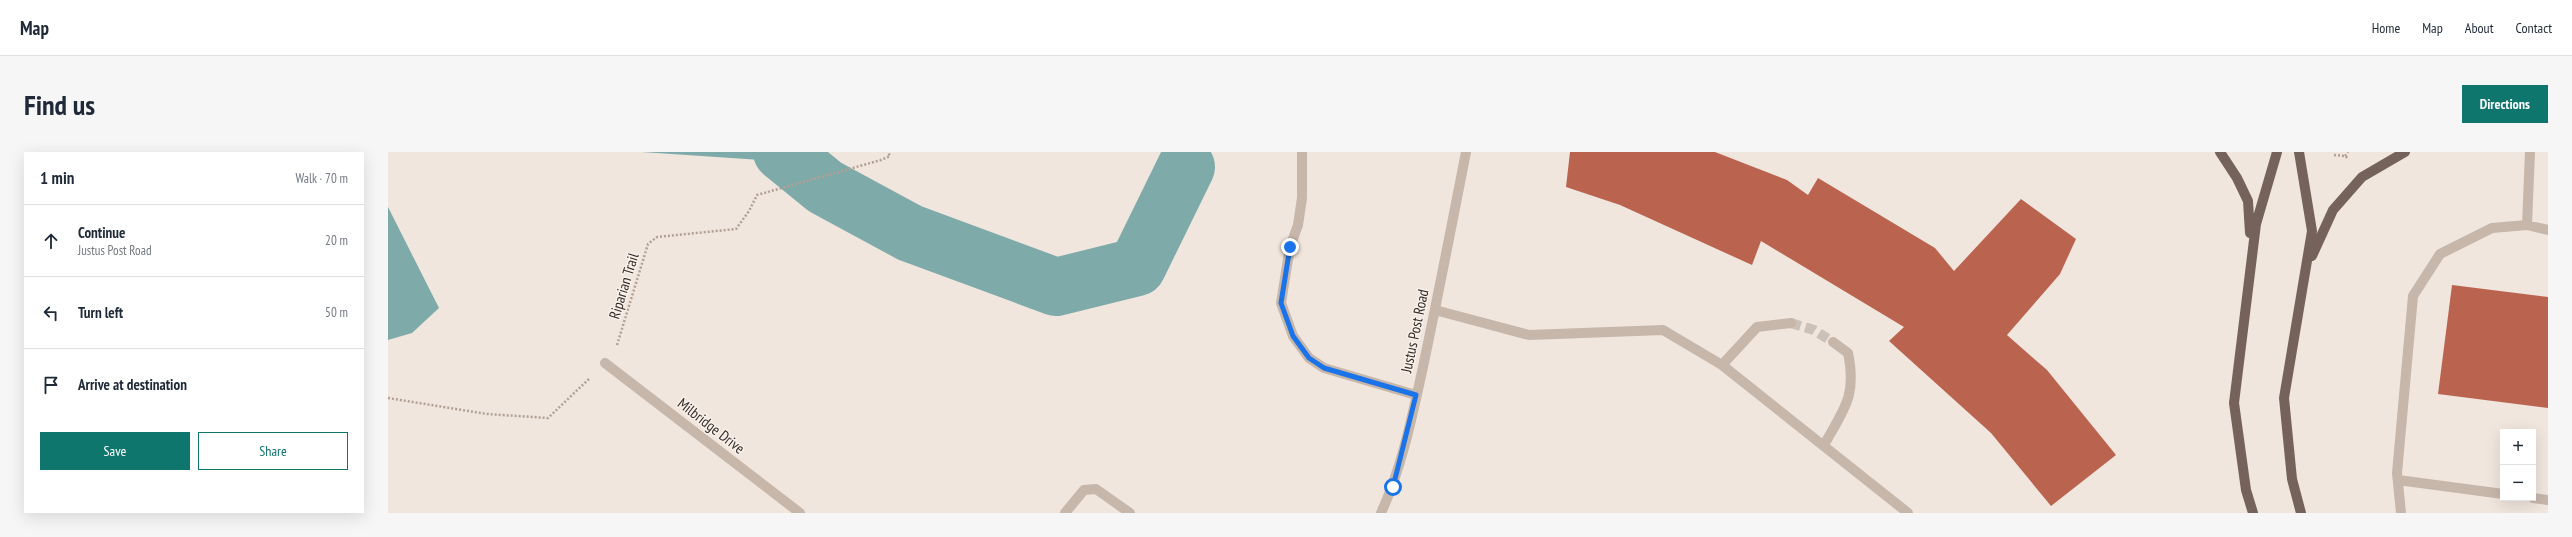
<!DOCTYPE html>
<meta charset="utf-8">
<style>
body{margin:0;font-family:"PT Sans Narrow",sans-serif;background:#f6f6f7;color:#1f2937}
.controls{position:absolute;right:12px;bottom:12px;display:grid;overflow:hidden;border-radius:0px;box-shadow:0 4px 16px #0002}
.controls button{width:36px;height:36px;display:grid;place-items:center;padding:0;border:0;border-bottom:1px solid #e0e1e3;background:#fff;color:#1f2937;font:20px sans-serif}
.stop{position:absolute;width:12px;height:12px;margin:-9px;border:3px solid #1a73e8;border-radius:50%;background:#fff}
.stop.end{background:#1a73e8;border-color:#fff;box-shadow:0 1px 4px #0008}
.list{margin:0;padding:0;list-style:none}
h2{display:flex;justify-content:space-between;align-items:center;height:52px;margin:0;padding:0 16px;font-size:17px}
h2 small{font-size:13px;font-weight:400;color:#747a83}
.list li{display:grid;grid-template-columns:26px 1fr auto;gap:12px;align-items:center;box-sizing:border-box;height:72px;padding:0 16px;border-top:1px solid #e0e1e3}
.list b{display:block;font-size:15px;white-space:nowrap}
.list p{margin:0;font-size:13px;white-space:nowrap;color:#747a83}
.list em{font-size:13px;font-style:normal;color:#747a83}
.actions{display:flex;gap:8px;padding:12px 16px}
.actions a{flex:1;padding:9px 0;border:1px solid #0f766e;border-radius:0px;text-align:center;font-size:14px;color:#0f766e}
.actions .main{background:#0f766e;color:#fff}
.icon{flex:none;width:22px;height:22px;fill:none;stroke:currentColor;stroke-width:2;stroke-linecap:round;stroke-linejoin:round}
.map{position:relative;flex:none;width:2160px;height:361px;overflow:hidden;border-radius:0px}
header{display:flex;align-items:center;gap:24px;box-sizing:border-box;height:56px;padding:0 20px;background:#fff;border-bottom:1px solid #e0e1e3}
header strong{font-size:19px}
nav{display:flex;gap:22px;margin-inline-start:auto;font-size:14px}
.intro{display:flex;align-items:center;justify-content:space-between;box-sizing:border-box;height:96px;padding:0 24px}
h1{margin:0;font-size:28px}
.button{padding:10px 18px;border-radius:0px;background:#0f766e;color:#fff;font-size:14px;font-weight:700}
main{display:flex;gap:24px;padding:0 24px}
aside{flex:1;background:#fff;border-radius:0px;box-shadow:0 4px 16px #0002}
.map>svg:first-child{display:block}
.water{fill:#7faaaa}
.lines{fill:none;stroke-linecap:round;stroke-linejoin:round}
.river{stroke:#7faaaa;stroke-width:58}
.building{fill:#ba6450}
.minor-tunnel{stroke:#cbc1b9;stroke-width:10;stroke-dasharray:10 5;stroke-linecap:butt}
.path{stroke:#b2a094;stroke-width:2.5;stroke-dasharray:2 2;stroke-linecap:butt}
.minor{stroke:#c7b6aa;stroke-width:10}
.major{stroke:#75635b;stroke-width:10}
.route{stroke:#1a73e8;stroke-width:5}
.labels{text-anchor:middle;stroke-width:3;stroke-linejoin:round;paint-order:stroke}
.street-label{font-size:15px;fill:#352c29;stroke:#f8f0e9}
</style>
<header>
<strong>Map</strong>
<nav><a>Home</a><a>Map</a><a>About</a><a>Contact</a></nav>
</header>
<div class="intro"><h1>Find us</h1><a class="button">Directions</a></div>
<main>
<aside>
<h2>1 min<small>Walk · 70 m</small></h2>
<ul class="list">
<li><svg class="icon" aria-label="ahead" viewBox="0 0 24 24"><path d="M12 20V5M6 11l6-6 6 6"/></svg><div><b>Continue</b><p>Justus Post Road</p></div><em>20 m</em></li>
<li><svg class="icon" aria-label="left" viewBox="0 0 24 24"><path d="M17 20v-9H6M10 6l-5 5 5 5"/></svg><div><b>Turn left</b></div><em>50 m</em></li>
<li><svg class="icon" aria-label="arrive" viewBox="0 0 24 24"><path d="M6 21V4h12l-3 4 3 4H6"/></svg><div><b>Arrive at destination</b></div></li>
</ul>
<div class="actions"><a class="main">Save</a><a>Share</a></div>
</aside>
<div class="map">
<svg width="2160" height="361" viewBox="0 0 2160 361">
<rect width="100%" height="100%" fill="#f0e6dd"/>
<path class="water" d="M254 0H379L373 8Z
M0 55 51 156 24 181 0 188Z"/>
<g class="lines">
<path class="river" d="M394 0 437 35 522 81 668 135 749 115 798 15"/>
</g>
<path class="building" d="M1182 0H1327L1399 28 1420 43 1430 26 1547 96 1566 119 1633 47 1688 87 1672 122 1619 183 1659 218 1728 303 1663 354 1603 281 1501 189 1516 175 1373 89 1364 113 1232 53 1178 35Z
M2064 133 2160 145V256L2050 242Z"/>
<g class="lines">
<path class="minor-tunnel" d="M1403 171 1426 178 1445 190"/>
<path class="path" d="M1946 3 1957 4 1961 7
M1957 4 1960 0
M229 193 260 92 269 85 348 77 361 59 369 43 493 8 502 4 500 0
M0 246 99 262 160 266 202 226"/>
<path class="minor" d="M914 0V46L910 73 902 95 893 151 905 184 921 206 936 216 1028 243
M2139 73 2160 78
M1047 158 1141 183 1275 178 1334 213 1520 361
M217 211 412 361
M1334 213 1369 175 1403 171
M1436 293C1456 257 1469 244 1460 201L1445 190
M2010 328 2115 342
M2145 346 2160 348
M677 361 696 338 708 337 742 361
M993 361C1014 315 1024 265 1035 215 1050 144 1064 72 1078 0
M2013 361 2009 321 2025 144 2052 102 2104 76 2139 73 2142 0"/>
<path class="major" d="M1832 0 1849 26 1860 49 1862 81
M1911 0 1924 79 1896 246 1904 327 1913 361
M1924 104 1945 58 1974 25 2017 0
M1865 361 1858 338 1846 251 1868 72 1889 0"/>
</g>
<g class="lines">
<path class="route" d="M902 95 893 151 905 184 921 206 936 216 1028 243 1005 335"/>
</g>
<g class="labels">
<g class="street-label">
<text transform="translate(236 134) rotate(-73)" y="5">Riparian Trail</text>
<text transform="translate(1027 179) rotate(-78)" y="5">Justus Post Road</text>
<text transform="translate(323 274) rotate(38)" y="5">Milbridge Drive</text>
</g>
</g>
</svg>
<div class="controls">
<button>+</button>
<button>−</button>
</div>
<div class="stop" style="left:1005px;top:335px"></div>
<div class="stop end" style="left:902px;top:95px"></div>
</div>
</main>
